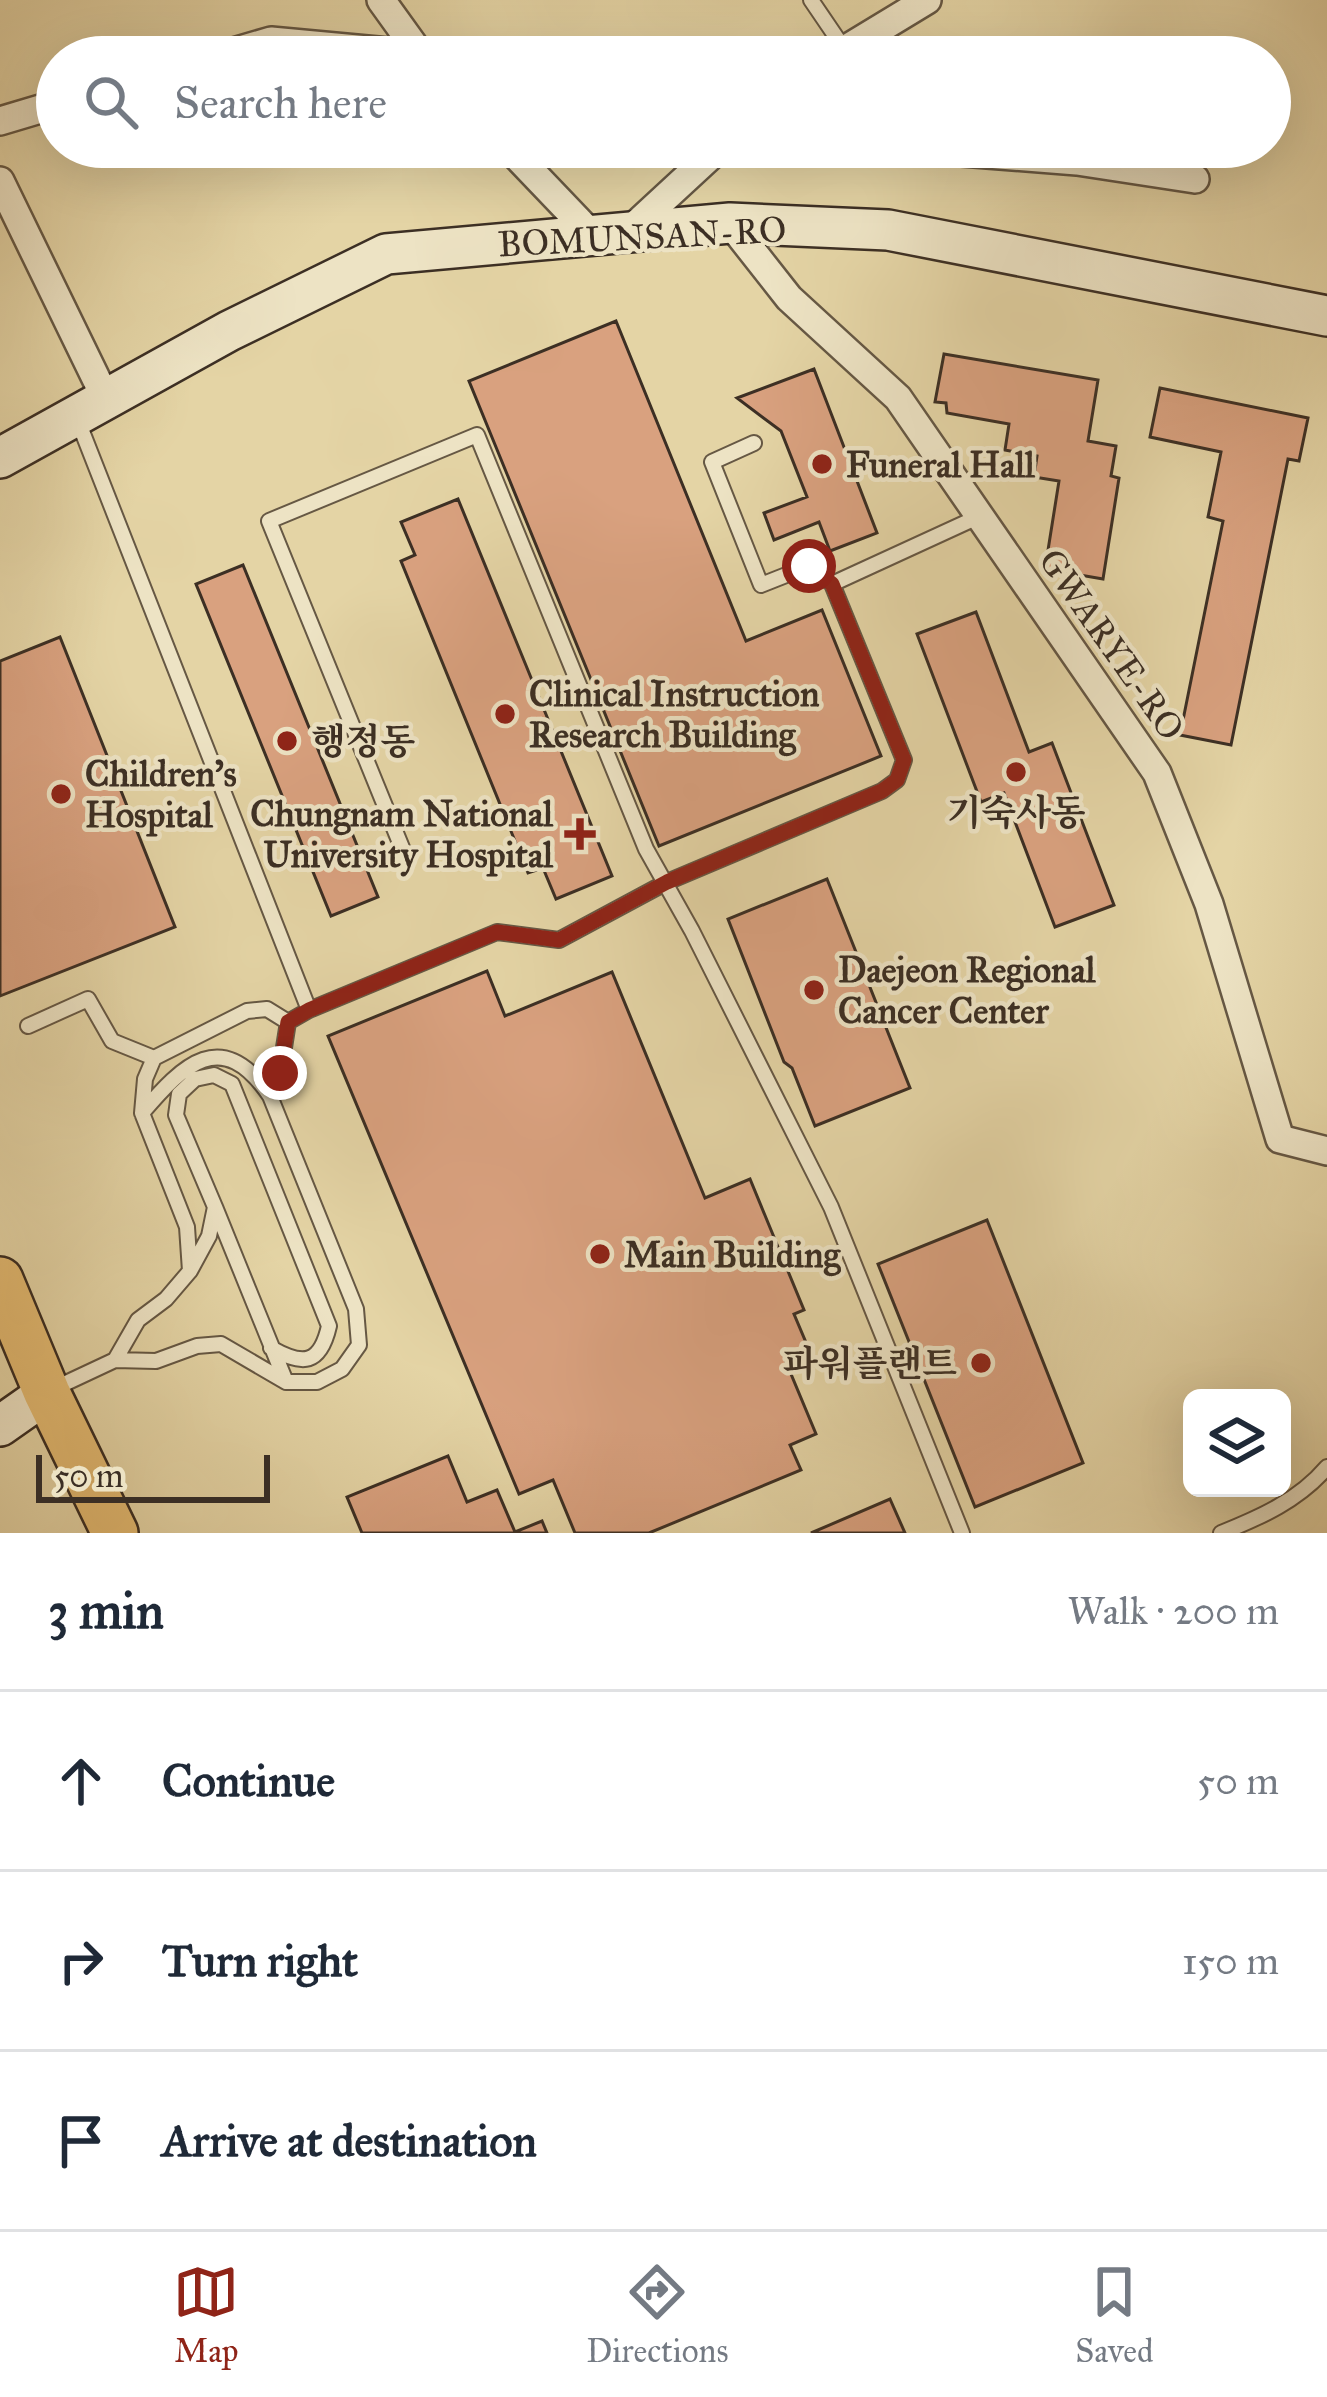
<!DOCTYPE html>
<meta charset="utf-8">
<style>
body{margin:0;font-family:"IM FELL Great Primer","Noto Serif KR",serif;background:#f2f2f3;color:#1f2937}
.controls{position:absolute;right:36px;bottom:36px;display:grid;overflow:hidden;border-radius:18px;box-shadow:0 12px 48px #0002}
.controls button{width:108px;height:108px;display:grid;place-items:center;padding:0;border:0;border-bottom:3px solid #e0e1e3;background:#fff;color:#1f2937;font:60px sans-serif}
.scale{position:absolute;left:36px;bottom:30px;width:234px;box-sizing:border-box;padding-left:12px;border:6px solid #3c2f24;border-top:0;font-size:33px;line-height:42px;white-space:nowrap;color:#3c2f24;-webkit-text-stroke:9px #ede3c4;paint-order:stroke}
.stop{position:absolute;width:36px;height:36px;margin:-27px;border:9px solid #8f2418;border-radius:50%;background:#fff}
.stop.end{background:#8f2418;border-color:#fff;box-shadow:0 3px 12px #0008}
.list{margin:0;padding:0;list-style:none}
h2{display:flex;justify-content:space-between;align-items:center;height:156px;margin:0;padding:0 48px;font-size:51px}
h2 small{font-size:39px;font-weight:400;color:#747a83}
.list li{display:grid;grid-template-columns:78px 1fr auto;gap:36px;align-items:center;box-sizing:border-box;height:180px;padding:0 48px;border-top:3px solid #e0e1e3}
.list b{display:block;font-size:45px;white-space:nowrap}
.list em{font-size:39px;font-style:normal;color:#747a83}
.icon{flex:none;width:66px;height:66px;fill:none;stroke:currentColor;stroke-width:2;stroke-linecap:round;stroke-linejoin:round}
.map{position:relative;flex:none;width:1327px;height:1533px;overflow:hidden}
.search{position:absolute;background:#fff;box-shadow:0 12px 48px #0002;left:36px;right:36px;top:36px;height:132px;display:flex;align-items:center;gap:30px;box-sizing:border-box;padding:0 42px;border-radius:66px;color:#747a83;font-size:45px}
.sheet{height:696px;background:#fff}
nav{display:flex;justify-content:space-around;align-items:center;box-sizing:border-box;height:168px;border-top:3px solid #e0e1e3;background:#fff;font-size:33px;color:#747a83}
nav a{display:grid;justify-items:center;gap:6px}
nav .on{color:#8f2418}
.map>svg:first-child{display:block}
.building{fill:#d9a17f;stroke:#3c2f24;stroke-width:3}
.lines{fill:none;stroke-linecap:round;stroke-linejoin:round}
.lane-casing{stroke:#665844;stroke-width:18}
.street-casing{stroke:#665844;stroke-width:32}
.secondary-casing{stroke:#3c2f24;stroke-width:44}
.primary-casing{stroke:#3c2f24;stroke-width:50}
.lane{stroke:#ede3c4;stroke-width:14}
.street{stroke:#ede3c4;stroke-width:27}
.secondary{stroke:#ede3c4;stroke-width:39}
.primary{stroke:#e2ba72;stroke-width:45}
.route{stroke:#8f2418;stroke-width:15}
.poi-dot{fill:#8f2418;stroke:#ede3c4;stroke-width:4.5}
.labels{text-anchor:middle;stroke-width:9;stroke-linejoin:round;paint-order:stroke}
.street-label{font-size:36px;fill:#3c2f24;stroke:#ede3c4}
.poi-label{font-size:36px;font-weight:bold;fill:#3c2f24;stroke:#ede3c4;text-anchor:start}
</style>
<div class="map">
<svg width="1327" height="1533" viewBox="0 0 1327 1533">
<rect width="100%" height="100%" fill="#e4d4a5"/>
<filter id="stains"><feTurbulence type="fractalNoise" baseFrequency=".00167" numOctaves="4"/><feColorMatrix values="0 0 0 0 .2 0 0 0 0 .09 0 0 0 0 .02 0 0 0 .5 -.17"/></filter>
<radialGradient id="worn" r=".72"><stop offset=".6" stop-color="#630" stop-opacity="0"/><stop offset="1" stop-color="#630" stop-opacity=".3"/></radialGradient>
<path class="building" d="M616 321 746 641 822 610 881 756 659 846 469 381Z
M944 354 1098 380 1088 441 1116 446 1111 476 1119 478 1103 579 1045 569 1059 481 1034 477 1037 456 1005 450 1009 424 947 413 946 403 935 402Z
M814 369 877 533 830 551 819 522 774 540 764 513 807 497 781 431 737 398Z
M1160 388 1308 418 1299 461 1288 459 1231 745 1180 735 1223 521 1208 517 1221 452 1150 437Z
M458 499 612 876 556 899 543 868 528 873 401 561 415 555 401 522Z
M243 565 378 897 331 916 196 584Z
M976 612 1029 752 1052 743 1114 905 1055 927 1004 793 981 802 917 634Z
M60 637 175 927 0 996V661Z
M827 879 910 1088 815 1126 792 1068 784 1062 728 919Z
M487 971 505 1016 612 972 705 1198 750 1179 804 1310 794 1314 810 1352 786 1362 816 1434 790 1445 801 1470 649 1533H575L553 1480 519 1494 328 1036Z
M987 1220 1083 1463 975 1507 878 1264Z
M448 1456 467 1502 497 1490 515 1532 542 1521 547 1533H362L347 1497Z
M890 1499 905 1533H811Z"/>
<g class="lines">
<g class="lane-casing">
<path id="lane" d="M811 0 845 50
M78 421 309 1010
M754 443 712 462 761 585 809 566 832 584
M407 860 269 521 477 435 646 849 692 931 831 1207 962 1533
M28 1026 88 999 112 1041 154 1058
M270 1096 280 1073 288 1022 309 1010 497 932 559 940 667 882 882 791 897 780 904 760 832 584 980 516
M215 1207 286 1382
M190 1271 187 1227 142 1113 145 1079 154 1058 247 1011 267 1009 288 1022
M115 1360 138 1320 166 1299 190 1271 209 1236 215 1207 176 1115 179 1094 195 1079 214 1075 232 1084 329 1326C320 1365 303 1366 271 1348
M51 1390 115 1360 156 1361 197 1346 221 1344 286 1382H317L342 1369 359 1345 356 1309 270 1096C222 1025 183 1065 142 1113
M1221 1533C1261 1517 1299 1500 1327 1467"/>
</g>
<g class="street-casing">
<path id="street" d="M381 0 422 57
M216 57 271 41 421 55
M833 57 927 0
M0 121 57 104
M508 147 593 236
M897 147 1077 161 1195 179
M0 181 107 401
M730 223 789 298 898 398 1157 773 1209 904 1280 1139 1327 1151
M628 232 720 147"/>
</g>
<g class="secondary-casing">
<path id="secondary" d="M0 458 229 331 386 254 730 223 888 230 1327 316
M0 1426 47 1393"/>
</g>
<g class="primary-casing">
<path id="primary" d="M0 1280 47 1393 115 1533"/>
</g>
<use href="#lane" class="lane"/>
<use href="#street" class="street"/>
<use href="#secondary" class="secondary"/>
<use href="#primary" class="primary"/>
</g>
<g class="lines">
<path class="route" d="M280 1073 288 1022 309 1010 497 932 559 940 667 882 882 791 897 780 904 760 832 584 809 566"/>
</g>
<g class="poi-dot">
<circle cx="822" cy="464" r="12"/>
<circle cx="505" cy="714" r="12"/>
<circle cx="287" cy="741" r="12"/>
<circle cx="1016" cy="772" r="12"/>
<circle cx="61" cy="794" r="12"/>
<path d="M574 816h12v12h12v12h-12v12h-12v-12h-12v-12h12z"/>
<circle cx="814" cy="990" r="12"/>
<circle cx="600" cy="1254" r="12"/>
<circle cx="981" cy="1363" r="12"/>
</g>
<g class="labels">
<g class="street-label">
<text transform="translate(642 236) rotate(-3)" y="13">BOMUNSAN-RO</text>
<text transform="translate(1112 644) rotate(55)" y="13">GWARYE-RO</text>
</g>
<g class="poi-label">
<text x="846" y="477">Funeral Hall</text>
<text x="529" y="706">Clinical Instruction<tspan x="529" dy="41">Research Building</tspan></text>
<text x="311" y="754">행정동</text>
<text x="85" y="786">Children's<tspan x="85" dy="41">Hospital</tspan></text>
<text x="1016" y="825" text-anchor="middle">기숙사동</text>
<text x="553" y="826" text-anchor="end">Chungnam National<tspan x="553" dy="41">University Hospital</tspan></text>
<text x="838" y="982">Daejeon Regional<tspan x="838" dy="41">Cancer Center</tspan></text>
<text x="624" y="1267">Main Building</text>
<text x="957" y="1376" text-anchor="end">파워플랜트</text>
</g>
</g>
<rect width="100%" height="100%" filter="url(#stains)"/>
<rect width="100%" height="100%" fill="url(#worn)"/>
</svg>
<div class="controls">
<button><svg class="icon" aria-label="layers" viewBox="0 0 24 24"><path d="M12 4l9 5-9 5-9-5zM3 14l9 5 9-5"/></svg></button>
</div>
<div class="scale">50 m</div>
<div class="stop" style="left:809px;top:566px"></div>
<div class="stop end" style="left:280px;top:1073px"></div>
<div class="search"><svg class="icon" aria-label="search" viewBox="0 0 24 24"><circle cx="10" cy="10" r="6"/><path d="M15 15l6 6"/></svg>Search here</div>
</div>
<section class="sheet">
<h2>3 min<small>Walk · 200 m</small></h2>
<ul class="list">
<li><svg class="icon" aria-label="ahead" viewBox="0 0 24 24"><path d="M12 20V5M6 11l6-6 6 6"/></svg><div><b>Continue</b></div><em>50 m</em></li>
<li><svg class="icon" aria-label="right" viewBox="0 0 24 24"><path d="M7 20v-9h11M14 6l5 5-5 5"/></svg><div><b>Turn right</b></div><em>150 m</em></li>
<li><svg class="icon" aria-label="arrive" viewBox="0 0 24 24"><path d="M6 21V4h12l-3 4 3 4H6"/></svg><div><b>Arrive at destination</b></div></li>
</ul>
</section>
<nav>
<a class="on"><svg class="icon" aria-label="map" viewBox="0 0 24 24"><path d="M3 6l6-2 6 2 6-2v14l-6 2-6-2-6 2zM9 4v14M15 6v14"/></svg>Map</a>
<a><svg class="icon" aria-label="directions" viewBox="0 0 24 24"><path d="M12 3l9 9-9 9-9-9zM9 14v-3h6M13 9l2 2-2 2"/></svg>Directions</a>
<a><svg class="icon" aria-label="saved" viewBox="0 0 24 24"><path d="M7 4h10v16l-5-4-5 4z"/></svg>Saved</a>
</nav>
